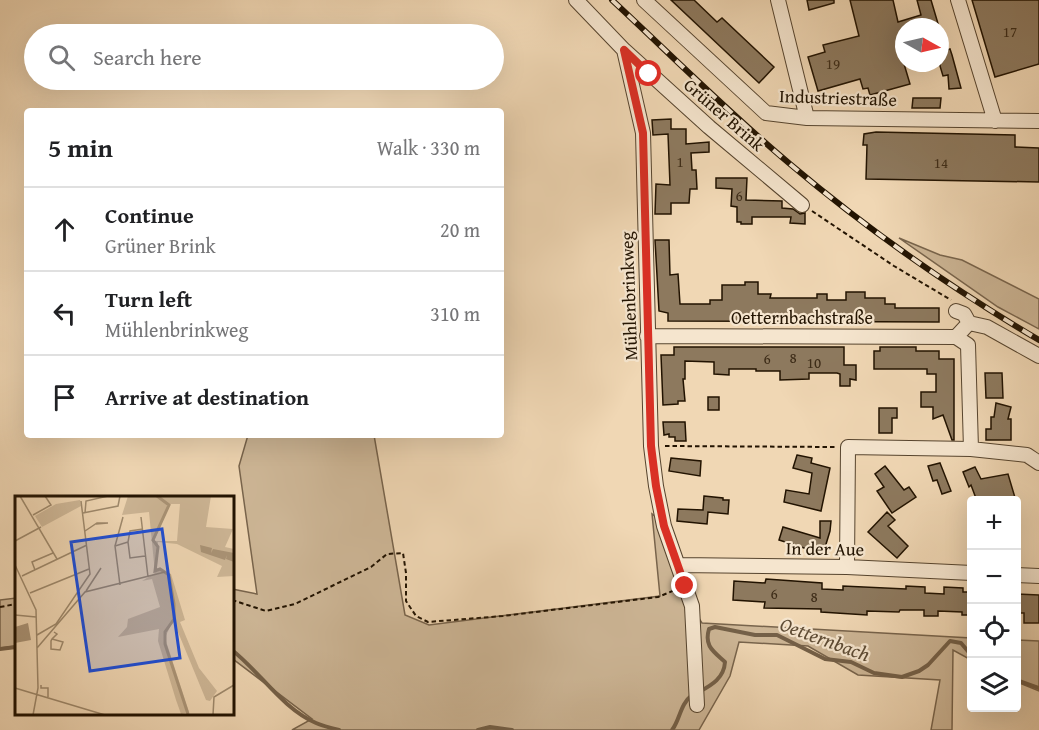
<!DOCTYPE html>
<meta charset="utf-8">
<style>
body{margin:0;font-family:"Gentium Book Plus",serif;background:#f6f6f6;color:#202124}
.controls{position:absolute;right:18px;bottom:18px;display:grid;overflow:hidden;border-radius:6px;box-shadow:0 6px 24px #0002}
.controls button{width:54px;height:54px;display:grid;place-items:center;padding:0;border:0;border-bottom:2px solid #e0e0e0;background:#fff;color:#202124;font:30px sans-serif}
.compass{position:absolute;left:895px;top:18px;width:54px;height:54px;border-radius:50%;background:#fff;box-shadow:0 6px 24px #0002;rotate:98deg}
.stop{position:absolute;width:18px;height:18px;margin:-14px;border:4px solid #d93025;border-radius:50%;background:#fff}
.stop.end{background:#d93025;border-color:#fff;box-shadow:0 2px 6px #0008}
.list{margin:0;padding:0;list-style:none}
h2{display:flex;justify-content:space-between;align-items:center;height:78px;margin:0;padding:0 24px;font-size:26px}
h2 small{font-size:20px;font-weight:400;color:#757577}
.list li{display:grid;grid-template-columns:39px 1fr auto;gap:18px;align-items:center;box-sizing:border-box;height:84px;padding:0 24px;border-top:2px solid #e0e0e0}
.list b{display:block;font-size:22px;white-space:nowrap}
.list p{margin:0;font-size:20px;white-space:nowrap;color:#757577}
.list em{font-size:20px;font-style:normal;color:#757577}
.icon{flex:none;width:33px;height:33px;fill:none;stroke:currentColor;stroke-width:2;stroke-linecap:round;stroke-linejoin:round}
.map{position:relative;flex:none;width:1039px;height:730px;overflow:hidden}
.search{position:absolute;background:#fff;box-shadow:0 6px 24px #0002;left:24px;top:24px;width:480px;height:66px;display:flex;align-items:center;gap:15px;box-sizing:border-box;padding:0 21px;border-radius:33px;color:#757577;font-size:22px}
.panel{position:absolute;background:#fff;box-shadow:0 6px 24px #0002;left:24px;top:108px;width:480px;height:330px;border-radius:6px}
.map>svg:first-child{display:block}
.green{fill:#cdb696;stroke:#78644c;stroke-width:1.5}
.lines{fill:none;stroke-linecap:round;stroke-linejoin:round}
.stream{stroke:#746048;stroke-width:4}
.building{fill:#8d795e;stroke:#221301;stroke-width:1.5}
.minor-casing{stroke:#56442e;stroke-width:16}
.path{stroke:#221301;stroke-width:2;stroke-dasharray:4.5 3;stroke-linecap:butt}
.minor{stroke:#f5e5ce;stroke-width:14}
.rail-casing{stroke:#221301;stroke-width:6}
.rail{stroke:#f5e5ce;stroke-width:4;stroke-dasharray:11;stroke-linecap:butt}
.route{stroke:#d93025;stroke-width:8}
.labels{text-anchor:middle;stroke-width:4.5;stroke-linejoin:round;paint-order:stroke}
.number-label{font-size:15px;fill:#3d2c18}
.street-label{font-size:18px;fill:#221301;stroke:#f5e5ce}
.water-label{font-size:20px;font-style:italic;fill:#5f4d36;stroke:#f5e5ce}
.inset-river{fill:none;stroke:#aa9477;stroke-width:3}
.inset-road{fill:none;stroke:#9e896c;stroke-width:1.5}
.view{fill:#1d4ed8;fill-opacity:0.15;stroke:#1d4ed8;stroke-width:3}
.inset-edge{fill:none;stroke:#221301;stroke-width:3}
</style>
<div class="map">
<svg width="1039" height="730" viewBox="0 0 1039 730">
<rect width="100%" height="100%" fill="#f0d7b4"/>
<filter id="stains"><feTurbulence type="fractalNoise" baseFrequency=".00333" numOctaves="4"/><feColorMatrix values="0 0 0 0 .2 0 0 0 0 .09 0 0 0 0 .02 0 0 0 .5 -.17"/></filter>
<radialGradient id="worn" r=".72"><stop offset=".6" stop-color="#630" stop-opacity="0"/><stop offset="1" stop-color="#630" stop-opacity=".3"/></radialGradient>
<path class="green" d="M899 238 940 255 962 260 1039 299V329L998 307Z
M248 435H374L405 615 429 625 660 596 652 514 661 521 679 588 702 623 971 638V660L953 650 952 730H931L940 680 858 675 808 646 739 642 730 676 699 730H292L312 719 233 659 232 589 257 594 239 466Z
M16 598V646L0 648V600Z
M1017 640 1039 641V691L1017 682Z"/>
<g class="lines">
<path class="stream" d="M0 649 16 647
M232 650C261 673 282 708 316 723 323 726 331 728 339 730
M1016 680 1039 688
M699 692C712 685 724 678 725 662 713 651 704 646 709 629L715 627 755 635H777L825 659 851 662 874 673 902 677 919 671 928 665 950 641 961 643 972 656
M478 730 490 727 512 730
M672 730C680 720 680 704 692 695"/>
</g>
<path class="building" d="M671 0H694L717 22 722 18 774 67 759 83Z
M807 0H834V3L809 10Z
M850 0H893L898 22 921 15 917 0H931L939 27H904V46L899 47 910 84 870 95 868 88 863 89 860 79 818 91 808 57 825 52 823 45 859 36Z
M972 0H1039V64L995 77Z
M950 49 952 55 961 88 949 89 948 75 943 76 940 66V52Z
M913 98H941L940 108H912Z
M671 119V129H686V144L709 142V152L691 153 692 170H696L697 189H690L689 203H671V214H655L656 184 670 185 668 134 653 135 652 120Z
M876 132 1015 135V147L1039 148V182L866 179 867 145H863L864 134Z
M716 178H747L746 200 782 201V208L793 209 800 214 805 213V224L790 223 791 217H752V224H741V222H737V207L731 206 732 189 716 188Z
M655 240H669L670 275 678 274 680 304H710V300H722V285H745V282H758V294H771L770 298H817V294H827V300H846V292H865V298H885V304H895V308H939V322L668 321V313L659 311Z
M674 347H844V365H856V380L850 379V386H840V374L837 373H809V379L780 380V371H756V369H729V375L714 374V362L685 361V379H683L685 401H678V404L663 405 661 355H674Z
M880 347H916V351H939V359H954V440H952L943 415 933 419V407H921V392H936V374H927V369H874V351H880Z
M985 373H1002L1003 398H986Z
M708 397H719V410H708Z
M996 403 1011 407 1008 419H1011V440H986V429H991V417H994Z
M879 408H897V418H892V433H879Z
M663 422H685L686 441H675V437H669V434L664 435Z
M797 455 812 458 811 463 830 468 821 511 784 502 786 490 809 494 812 473 793 468Z
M671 458 701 461 700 476 669 471Z
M940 463 951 491 942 494 937 480 933 481 928 466Z
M885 466 904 490 909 487 916 497 892 513 877 491 884 487 875 474Z
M975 467 981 479 1008 474 1016 501H977L971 485 969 487 963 472Z
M704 496 723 498V500H729L728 514 708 512 707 524 677 521 678 509 703 510Z
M887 512 895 520 888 526 908 546 897 558 868 532Z
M820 521H831L830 531 823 554 779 540 783 527 820 538Z
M766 579 822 583V589L843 590V586L906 589V586L925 587V593L944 594V587L963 588V592H972V615H962V612L938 611V616H924V610H900L899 612 867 611V615L821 612V609L764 608 765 602 733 600 734 581 765 583Z
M1017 594 1039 595V623H1024V613H1017Z"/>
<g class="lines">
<g class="minor-casing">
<path id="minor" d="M576 0 624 50 643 133 651 446 656 486 664 526 692 606 697 705
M644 0 766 113 807 118 1039 121
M778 0 807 118
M958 0 995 121
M624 50 709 127 802 205
M956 311 964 314 969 323
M647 336 956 337 968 345 971 449
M956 337 969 323 987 327 1039 356
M678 565 847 567 972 573
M847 567 848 447 971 449 1027 455 1039 463
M1016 575 1039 576"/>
</g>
<path class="path" d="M812 211 894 266 951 300
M665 446 836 447
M232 600 266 611 295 604 371 567 387 554 403 553 406 573V601L416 616 428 622 503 616 658 597 675 590
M0 607 16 604"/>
<use href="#minor" class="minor"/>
<g class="rail-casing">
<path id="rail" d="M612 0C670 54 729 113 790 164 867 229 951 288 1039 340"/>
</g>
<use href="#rail" class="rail"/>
</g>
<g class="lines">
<path class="route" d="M649 74 624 50 643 133 651 446 656 486 664 526 685 586"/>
</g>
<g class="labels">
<g class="number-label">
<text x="1010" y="37">17</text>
<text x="833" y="69">19</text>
<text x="680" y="167">1</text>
<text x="941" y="168">14</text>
<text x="739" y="201">6</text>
<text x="793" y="363">8</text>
<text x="767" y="364">6</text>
<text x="814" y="368">10</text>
<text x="774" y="599">6</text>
<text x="814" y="602">8</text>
</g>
<g class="street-label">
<text transform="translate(838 98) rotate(2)" y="6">Industriestraße</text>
<text transform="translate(724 115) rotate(41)" y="6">Grüner Brink</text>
<text transform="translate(629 296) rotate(-92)" y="6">Mühlenbrinkweg</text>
<text x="802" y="324">Oetternbachstraße</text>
<text transform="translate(825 549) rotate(1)" y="6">In der Aue</text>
</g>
<g class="water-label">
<text transform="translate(825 639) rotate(20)" y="7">Oetternbach</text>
</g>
</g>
<g transform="translate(15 496)">
<rect width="219" height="219" fill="#f0d7b4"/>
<path d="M113 0H196L191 31 218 33 210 51 219 53V80L202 81 207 70 162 48 143 46 142 72 156 78 170 124 165 126 184 172 202 195 195 205 191 204 158 124 150 142 174 216 166 218 161 204 143 145 144 133 103 141 112 131 113 123 145 111 137 83 127 85 140 77 134 16 107 19ZM155 8H165L162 45H139ZM65 4 66 10 27 31 20 20 41 8Z" fill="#cdb696" fill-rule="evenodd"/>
<path d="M185 49 197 52 196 57 198 53 219 57V66L211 63 212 59 210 64 186 56ZM13 127 16 144 0 147V131Z" fill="#aa9477"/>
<path class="inset-river" d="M142 0 154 9 138 44 143 51 140 75 145 73 154 79 159 108V123L150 136V148L173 218"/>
<path class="inset-road" d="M5 0 42 63M68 17 103 10 105 0M70 17 71 5 93 0M18 19 36 9 30 0M126 21 133 81M128 33 115 35 113 46 115 62 130 60M70 35 82 27H93L81 28M0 45 26 31M100 50 108 21M0 69 21 114 23 192 18 219M20 74 17 66 38 57M7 80 72 49M105 89 100 50 113 46M71 95 86 72M15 97 74 73M0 119 21 121M22 139 41 128 75 78 66 5M37 143 48 146 45 154 36 153V145L37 143 42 138 39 136M22 152 70 96 150 76M26 189V192H33V201M0 192 90 219M198 219 199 201 219 189"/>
<path class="view" d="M147 33 165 162 75 175 56 46Z"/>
<rect width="219" height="219" class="inset-edge"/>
</g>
<rect width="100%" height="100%" filter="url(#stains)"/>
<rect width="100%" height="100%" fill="url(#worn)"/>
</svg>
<div class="controls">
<button>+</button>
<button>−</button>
<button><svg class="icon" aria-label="locate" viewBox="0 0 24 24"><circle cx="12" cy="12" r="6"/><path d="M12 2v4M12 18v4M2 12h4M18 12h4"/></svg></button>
<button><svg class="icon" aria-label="layers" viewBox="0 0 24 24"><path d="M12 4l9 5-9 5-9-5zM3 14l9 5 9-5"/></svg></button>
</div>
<svg class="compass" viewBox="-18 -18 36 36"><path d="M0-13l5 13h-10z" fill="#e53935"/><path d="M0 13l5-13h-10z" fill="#757577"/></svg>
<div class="stop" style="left:649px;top:74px"></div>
<div class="stop end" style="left:685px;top:586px"></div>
<div class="search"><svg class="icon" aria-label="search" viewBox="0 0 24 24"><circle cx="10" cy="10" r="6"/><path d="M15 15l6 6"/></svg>Search here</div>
<section class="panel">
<h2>5 min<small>Walk · 330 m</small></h2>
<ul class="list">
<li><svg class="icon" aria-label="ahead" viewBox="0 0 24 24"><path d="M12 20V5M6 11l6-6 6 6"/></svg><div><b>Continue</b><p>Grüner Brink</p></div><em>20 m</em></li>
<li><svg class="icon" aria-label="left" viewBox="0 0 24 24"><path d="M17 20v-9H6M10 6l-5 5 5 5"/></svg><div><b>Turn left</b><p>Mühlenbrinkweg</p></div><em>310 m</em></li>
<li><svg class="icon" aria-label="arrive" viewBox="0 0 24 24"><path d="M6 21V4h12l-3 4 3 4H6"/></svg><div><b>Arrive at destination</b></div></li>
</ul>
</section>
</div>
